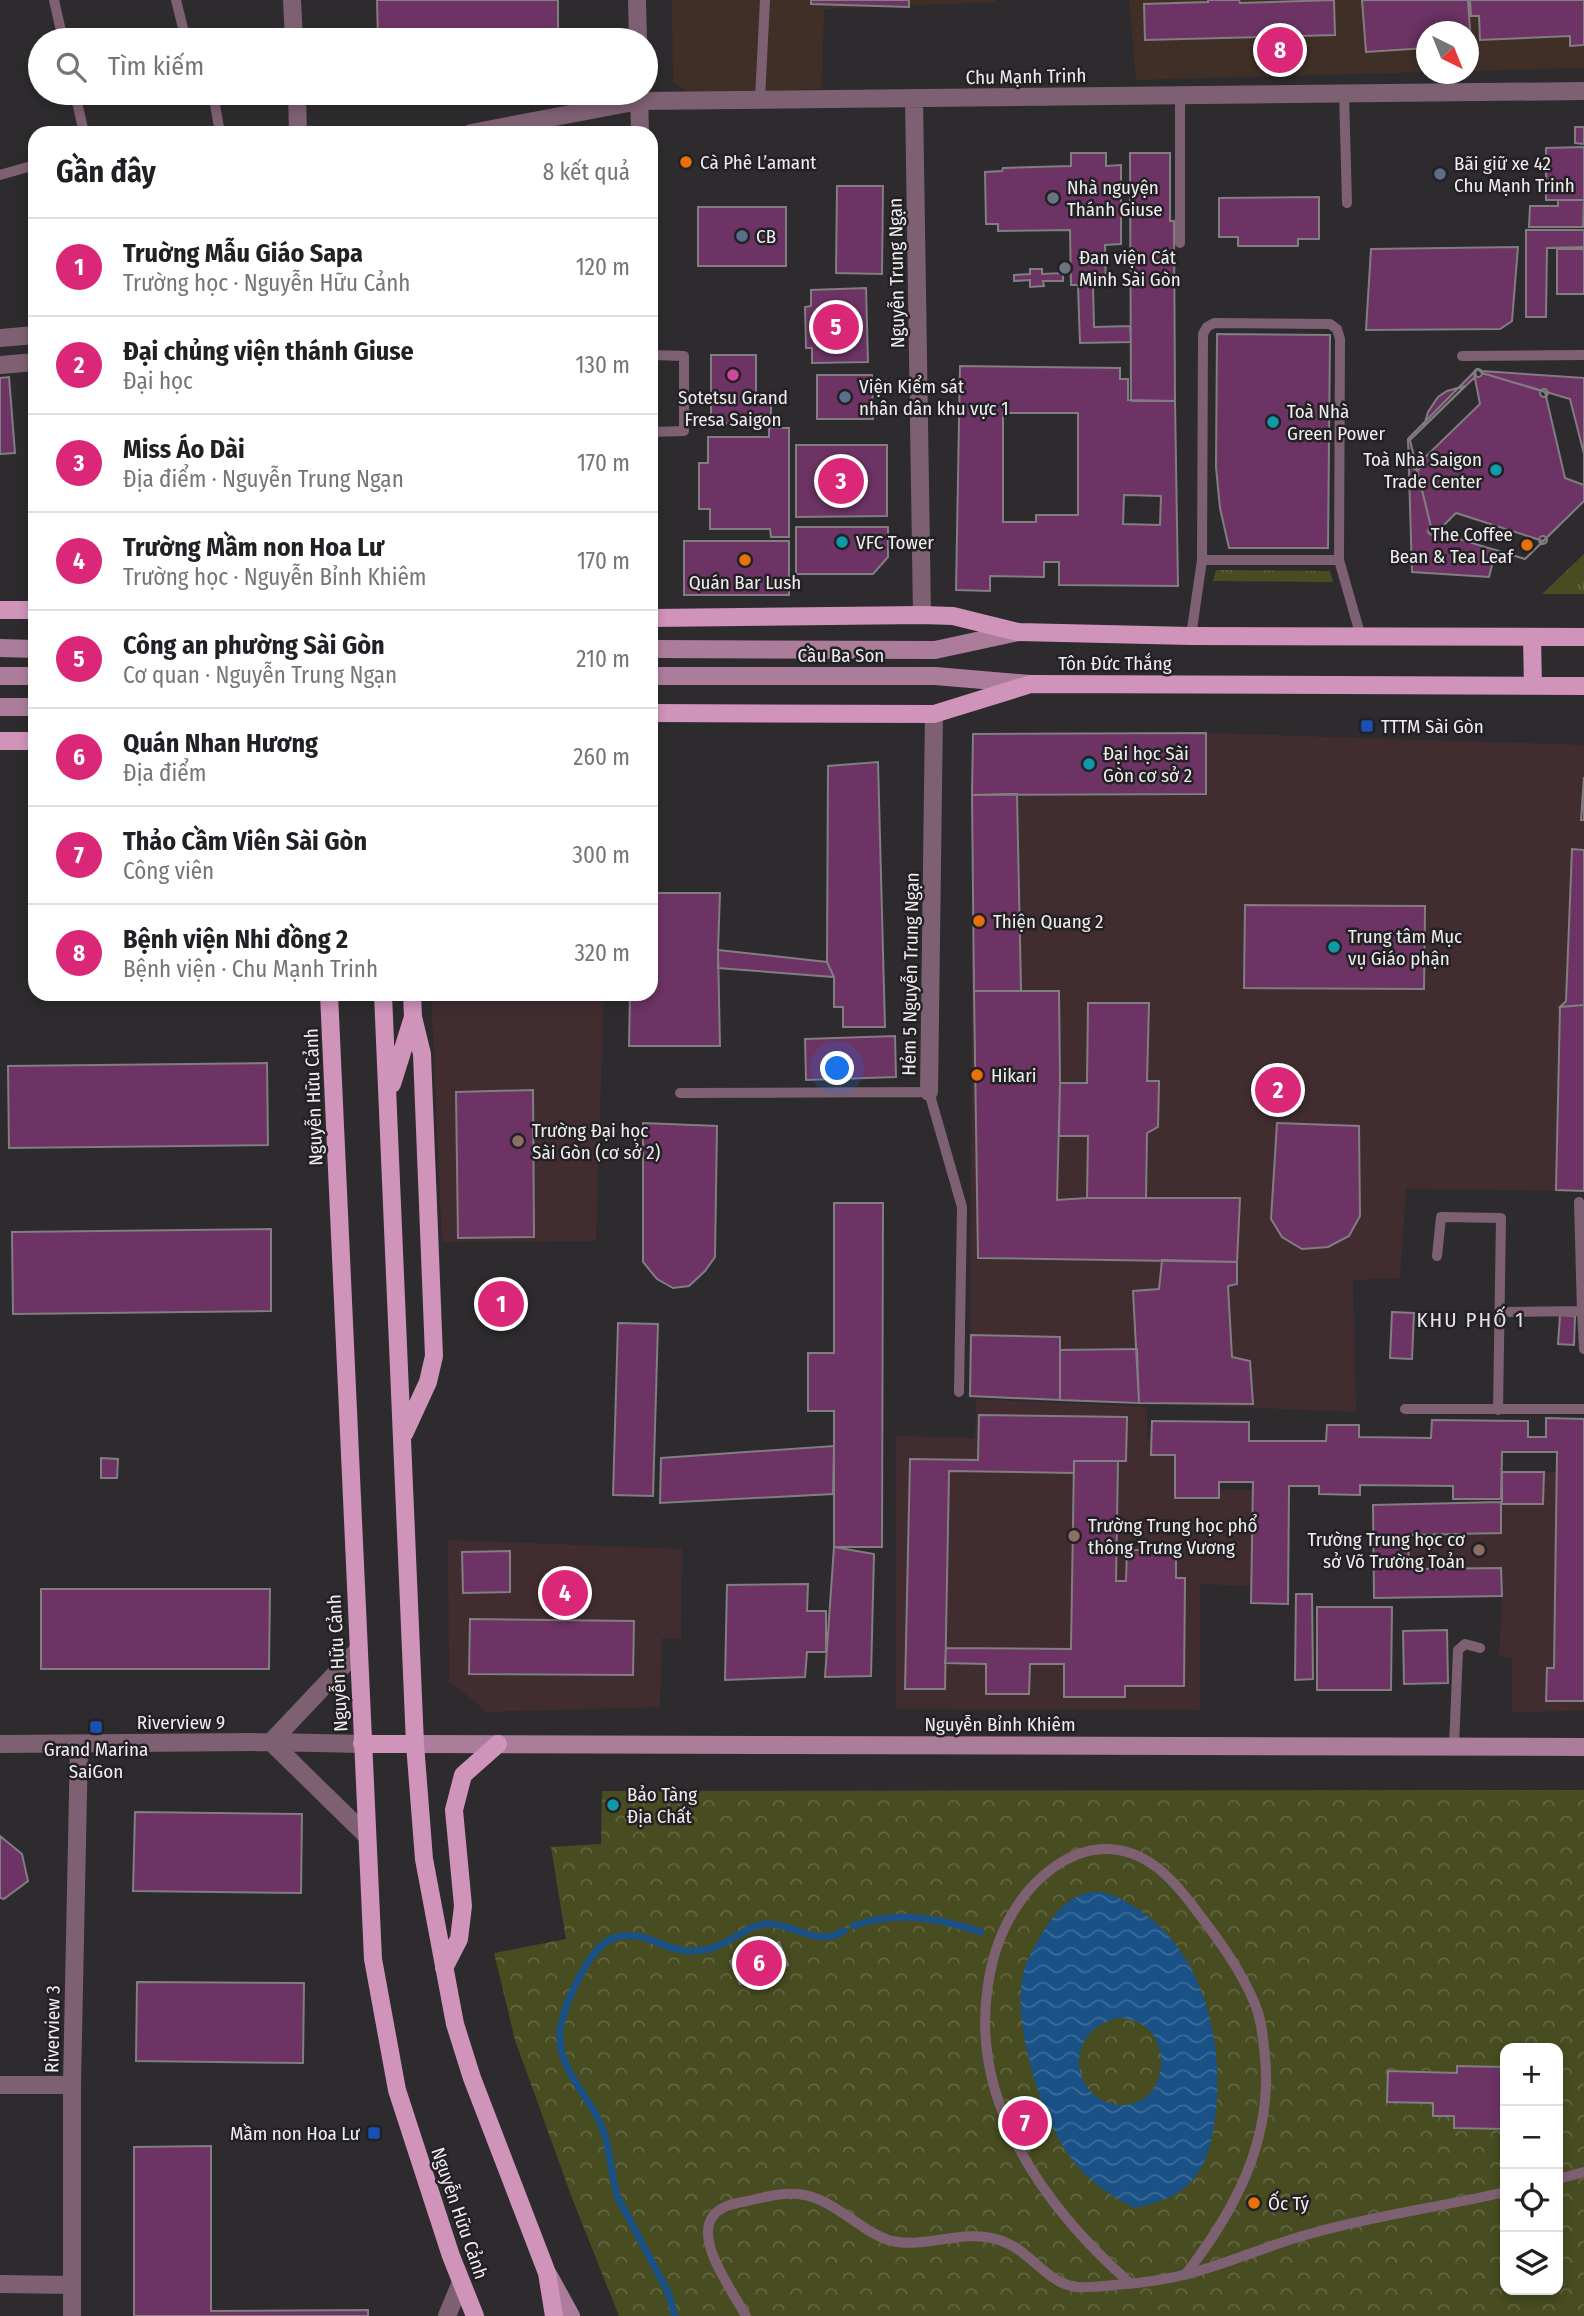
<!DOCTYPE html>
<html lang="vi">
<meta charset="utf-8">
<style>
body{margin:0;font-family:"Fira Sans Condensed",sans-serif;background:#f2f2f2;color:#202124}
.controls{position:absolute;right:21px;bottom:21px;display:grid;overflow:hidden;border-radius:14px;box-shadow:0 4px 10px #0003}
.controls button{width:63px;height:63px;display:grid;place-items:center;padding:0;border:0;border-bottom:2px solid #e0e0e0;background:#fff;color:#202124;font:35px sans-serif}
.compass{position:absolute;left:1416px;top:21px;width:63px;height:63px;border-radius:50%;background:#fff;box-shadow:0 4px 10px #0003;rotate:137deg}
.you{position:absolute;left:838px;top:1069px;width:24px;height:24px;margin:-18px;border:5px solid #fff;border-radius:50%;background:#1a73e8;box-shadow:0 0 0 10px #1a73e833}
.badge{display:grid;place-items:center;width:46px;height:46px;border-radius:50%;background:#db2777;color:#fff;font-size:23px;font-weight:700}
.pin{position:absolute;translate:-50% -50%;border:4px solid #fff;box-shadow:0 2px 7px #0006}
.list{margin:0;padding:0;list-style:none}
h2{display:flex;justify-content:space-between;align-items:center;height:91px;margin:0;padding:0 28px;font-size:30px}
h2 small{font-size:23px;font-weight:400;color:#757577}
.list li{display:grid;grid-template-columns:46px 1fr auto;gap:21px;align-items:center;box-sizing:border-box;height:98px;padding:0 28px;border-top:2px solid #e0e0e0}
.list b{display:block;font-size:26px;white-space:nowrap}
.list p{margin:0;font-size:23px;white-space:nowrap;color:#757577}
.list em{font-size:23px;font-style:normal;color:#757577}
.icon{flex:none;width:38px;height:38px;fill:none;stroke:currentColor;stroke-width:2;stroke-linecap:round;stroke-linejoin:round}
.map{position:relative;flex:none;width:1584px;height:2316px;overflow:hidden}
.search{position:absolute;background:#fff;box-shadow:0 4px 10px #0003;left:28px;top:28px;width:630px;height:77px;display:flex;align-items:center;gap:18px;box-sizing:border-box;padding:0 24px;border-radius:38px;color:#757577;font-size:26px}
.panel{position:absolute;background:#fff;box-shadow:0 4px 10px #0003;left:28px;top:126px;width:630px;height:875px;border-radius:21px}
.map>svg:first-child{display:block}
.education{fill:#412d30}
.medical{fill:#402f26}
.grass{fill:url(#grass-tufts)}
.park{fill:url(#park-crowns);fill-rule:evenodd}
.water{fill:url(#water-waves);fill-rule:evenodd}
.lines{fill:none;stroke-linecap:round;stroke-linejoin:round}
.stream{stroke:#1a5287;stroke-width:7}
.building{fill:#6c3364;stroke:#817d80;stroke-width:2;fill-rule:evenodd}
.service{stroke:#7e6073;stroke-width:10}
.minor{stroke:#7e6073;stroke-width:18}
.tertiary{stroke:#7e6073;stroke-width:18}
.secondary{stroke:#ac7d9b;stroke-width:18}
.primary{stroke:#d093ba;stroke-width:18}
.food-dot{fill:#e8710a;stroke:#232124;stroke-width:2.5}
.service-dot{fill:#5c6f8a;stroke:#232124;stroke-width:2.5}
.worship-dot{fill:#6b7280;stroke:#232124;stroke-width:2.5}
.hotel-dot{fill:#d1479c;stroke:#232124;stroke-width:2.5}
.culture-dot{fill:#0f9aa8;stroke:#232124;stroke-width:2.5}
.transit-dot{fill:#1a4fb4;stroke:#232124;stroke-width:2.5}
.education-dot{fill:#8d6e63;stroke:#232124;stroke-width:2.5}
.labels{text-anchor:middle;stroke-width:5;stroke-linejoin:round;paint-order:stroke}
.street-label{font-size:19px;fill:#efedf0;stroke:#232124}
.poi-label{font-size:19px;fill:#efedf0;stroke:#232124;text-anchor:start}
.neighbourhood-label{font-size:21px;letter-spacing:2px;fill:#e3e1e5;stroke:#232124}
</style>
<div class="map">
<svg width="1584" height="2316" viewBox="0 0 1584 2316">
<defs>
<pattern id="grass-tufts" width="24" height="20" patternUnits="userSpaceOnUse" patternTransform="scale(1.75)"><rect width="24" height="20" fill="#484c21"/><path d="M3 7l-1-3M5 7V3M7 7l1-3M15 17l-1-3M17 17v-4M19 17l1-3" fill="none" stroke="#636642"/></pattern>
<pattern id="park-crowns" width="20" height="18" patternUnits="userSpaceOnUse" patternTransform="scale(1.75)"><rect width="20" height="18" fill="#484c21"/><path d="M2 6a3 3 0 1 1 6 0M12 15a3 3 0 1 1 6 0" fill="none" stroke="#636642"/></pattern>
<pattern id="water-waves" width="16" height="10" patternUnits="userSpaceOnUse" patternTransform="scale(1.75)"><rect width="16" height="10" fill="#1a5287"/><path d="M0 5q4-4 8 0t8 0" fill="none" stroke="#3c6b98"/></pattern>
</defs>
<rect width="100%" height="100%" fill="#2d2b2e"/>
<path class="education" d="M1206 733 1584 745V1191L1406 1189 1400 1278 1353 1280 1356 1412 970 1396 973 734Z
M431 994H604L596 1241 442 1242Z
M976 1399 1147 1407V1438H1179L1178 1489 1252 1490V1586L1200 1584V1710L896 1709V1436L975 1438Z
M1546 1418 1584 1419V1711L1512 1712V1658L1499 1656 1502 1596 1374 1598 1373 1505 1502 1502V1472H1557V1453L1547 1452Z
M448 1540 682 1549 681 1639 662 1638 660 1707 487 1712 449 1681Z"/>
<path class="medical" d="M672 0H996L995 2 824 9 822 89 693 93 673 83Z
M1129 0H1584V68L1469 71 1468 32H1426V72L1136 80Z"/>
<path class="grass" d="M1584 554V594H1542Z
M1216 570 1330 571 1333 582 1213 581Z"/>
<path class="park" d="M1584 1790V2316H619L572 2198 515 2040 494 1953 566 1939 551 1847 601 1844 602 1791ZM1505 2048H1558V2290H1505Z"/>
<path class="water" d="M1090 1892C1109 1891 1124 1899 1139 1910 1205 1953 1225 2045 1215 2119 1212 2139 1208 2162 1194 2178 1179 2197 1157 2203 1134 2208 1110 2195 1087 2180 1071 2158 1042 2120 1014 2029 1022 1981 1024 1963 1034 1947 1043 1932 1056 1912 1066 1898 1090 1892ZM1117 2018C1177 2017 1173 2106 1122 2105 1074 2104 1058 2034 1117 2018Z"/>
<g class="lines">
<path class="stream" d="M853 1926C897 1910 937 1918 981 1932
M675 2316 668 2292 618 2198C611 2176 611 2152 603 2130 592 2099 562 2075 560 2040 558 2015 582 1966 599 1948 604 1942 614 1937 622 1936 649 1932 669 1953 694 1951 700 1950 709 1950 715 1947 733 1941 748 1924 768 1924 798 1924 815 1948 844 1931"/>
</g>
<path class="building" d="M377 0H558V40H378Z
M811 0H909V7L811 4Z
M1208 0H1239L1240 3 1334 0 1335 35 1145 40 1144 4 1208 2Z
M1362 0H1468L1471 45H1468V32H1426V48L1366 52Z
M1470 0H1584V45L1570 46V36L1480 40 1479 16H1471Z
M1575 127H1584V144L1575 143Z
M1584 147V200H1546V148Z
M1071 153H1106V166L1121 165V244L1105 245 1106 285H1071L1070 230 998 231V224H986L985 172 1002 171 1003 168 1071 166Z
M1130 153H1170V221H1174L1175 401H1131Z
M837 186H883L882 274 836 273Z
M1319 197V239H1298V246H1238V237H1219V198Z
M1558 200H1584L1583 227H1529L1530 206H1558Z
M698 207H786V266H698Z
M1526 230H1584V247L1547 248 1546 317H1526Z
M1518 247 1512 321 1500 329 1366 330 1371 249Z
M1557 249H1584V294H1557Z
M1030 269H1042V274L1063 273V281H1043L1044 286 1030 287V280L1014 281V275L1030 274Z
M1093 285 1094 327 1130 326 1131 342 1080 343 1078 286Z
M866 288 868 362 812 363V348H806L805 307 811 306V290Z
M1217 334 1330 335 1328 548H1229L1220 508 1216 467Z
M711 355H756V395H771V423L711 424Z
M960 366 1120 368V379H1128V400L1175 401 1178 586 1059 585V562H1044V577L990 576V591L956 590ZM1003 413H1078V515H1036V522H1003ZM1124 495 1161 496 1160 525 1123 524Z
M1477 369 1482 371 1584 378V501L1525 559 1496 550 1489 577 1412 572 1408 439Z
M1477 369 1481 370 1482 373 1570 399 1584 454V501L1525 559 1436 532 1431 535 1428 531 1431 527 1410 440 1476 376 1475 371Z
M1478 369 1482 373 1545 392 1565 478 1584 485V501L1543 541 1456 513 1434 535 1430 534 1428 531 1431 527 1416 466 1480 404 1474 373Z
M1474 373a4 4 0 1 1 8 0a4 4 0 1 1-8 0Z
M817 375H872L873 419H817Z
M9 377 15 453 0 454V378Z
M1465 386 1424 426 1428 412 1438 397 1447 391Z
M1540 393a4 4 0 1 1 8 0a4 4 0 1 1-8 0Z
M769 428H789V537H771L770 529H710V509H699V463H708V437H769Z
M796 445H887V516L796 517Z
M1413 466a4 4 0 1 1 8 0a4 4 0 1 1-8 0Z
M796 527H888V557L873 574H796Z
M1428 531a4 4 0 1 1 8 0a4 4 0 1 1-8 0Z
M1539 540a4 4 0 1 1 8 0a4 4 0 1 1-8 0Z
M684 541H789V595H684Z
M1206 733V794L972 795 973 734Z
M878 762 885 1027H843V1007H834V977L827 962 828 766Z
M1584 777V820H1581Z
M1017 794 1021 991H974L972 795Z
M1572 849 1584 850V1005L1560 1007 1566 1001Z
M651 893H720L718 950 720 1046H629L630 994H651Z
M1245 905 1425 906 1424 989 1244 988Z
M718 950 827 962 834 977 718 968Z
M974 991H1059L1060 1083 1057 1200 1087 1198H1240L1237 1262 978 1258Z
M1088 1003H1149L1147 1081H1159L1158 1127 1147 1133 1146 1198H1087L1088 1136H1059L1060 1083H1087Z
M1584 1005V1191L1556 1190 1560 1007Z
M895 1036 896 1077 806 1080 805 1039Z
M267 1063 268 1145 9 1148 8 1066Z
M533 1090 534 1237 458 1238 456 1092Z
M643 1123 717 1126 715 1257 705 1271 689 1286 673 1288 657 1279 643 1262Z
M1277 1123 1359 1126 1360 1216 1349 1236 1328 1247 1302 1249 1282 1237 1271 1219Z
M834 1203H883L882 1547H834V1411H808V1353H834Z
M271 1229V1311L13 1314 12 1232Z
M1162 1260 1237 1262V1284L1228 1286 1232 1357 1250 1361 1253 1404 1139 1403 1133 1291 1159 1289Z
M1392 1312 1414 1313 1412 1359 1390 1358Z
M1560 1315 1575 1316 1574 1345 1558 1344Z
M618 1323 658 1324 653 1496 613 1495Z
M971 1335 1060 1337V1400L970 1396Z
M1137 1349 1139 1403 1060 1400V1350Z
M979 1415 1127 1417 1126 1461H1074V1473L949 1471 945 1689H905L910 1459 978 1460Z
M1546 1418 1584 1419V1701H1546L1547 1668H1554L1557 1452H1502L1501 1499H1453V1486L1360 1485V1495L1319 1494V1486H1289L1288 1604 1251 1603 1253 1482H1219V1498H1175V1455H1151L1152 1421 1249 1422V1441H1326L1327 1425H1359V1437L1431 1438 1432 1420 1528 1421V1437H1546Z
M834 1446 833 1494 660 1503 661 1458Z
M101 1458 118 1459 117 1478H101Z
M1074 1461H1118L1116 1581H1126L1127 1550H1176V1578H1185L1184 1686H1125V1697H1064V1664H1030L1029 1694H986V1664L945 1663 946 1648 1071 1649Z
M1502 1472H1544L1543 1504H1502Z
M1501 1502V1533L1408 1535 1409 1569 1501 1568 1502 1596 1374 1598 1373 1505Z
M834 1547 874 1554 871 1676 825 1677Z
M510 1551V1592L463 1593 462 1552Z
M808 1584 807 1611H826V1652H807L805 1677 725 1680 727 1585Z
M41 1589H270L269 1669H41Z
M1296 1594H1312L1313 1679 1295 1680Z
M1317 1607H1392L1391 1690H1317Z
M470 1619 634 1621 633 1675 469 1674Z
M1447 1630 1448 1683 1404 1684 1403 1631Z
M135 1812 302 1814 301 1893 133 1891Z
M0 1836 22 1854 28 1881 4 1899 0 1898Z
M779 1942 788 1965 740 1984 730 1961Z
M137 1982 304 1983 303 2063 136 2061Z
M1457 2066 1505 2067V2129L1454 2128V2116H1433V2103L1387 2102 1388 2071 1457 2073Z
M211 2146V2311L368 2310V2316H134V2147Z"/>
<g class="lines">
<path class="service" d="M54 0 63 40
M176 0 186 40
M75 93 84 133
M213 93 220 133
M1344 93 1347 203
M1180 95V243
M760 99 765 0
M0 175 35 165
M651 355 684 356V431L651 432
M1462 356 1584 355
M1202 560 1203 334 1207 327 1214 323 1330 324 1337 329 1340 339 1339 560
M1191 636 1202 560H1339L1361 637
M680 1093 929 1092 962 1207 959 1392
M1579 1202 1582 1311
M1437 1256 1441 1217 1501 1218 1498 1410
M1500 1312 1582 1311 1584 1349
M1405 1409H1584
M1454 1746 1458 1650 1465 1644 1480 1648
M1558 2179 1584 2172
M1131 2284C1046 2209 969 2104 988 1985 992 1957 1001 1930 1017 1906 1035 1878 1067 1851 1102 1849 1145 1847 1173 1879 1196 1910 1218 1939 1241 1970 1255 2004 1262 2021 1263 2039 1265 2056 1273 2140 1235 2211 1185 2275
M746 2316C734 2293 694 2241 713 2216 722 2204 739 2203 752 2200 805 2187 815 2194 859 2224 869 2231 880 2238 892 2241 928 2249 964 2227 1002 2241 1031 2251 1047 2284 1077 2287 1089 2288 1103 2286 1115 2285 1146 2283 1178 2278 1208 2268 1244 2257 1278 2242 1313 2233 1377 2215 1441 2207 1505 2192"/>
<path class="minor" d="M914 98 922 615
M471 133 639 101 1584 91
M0 338 35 335
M0 365 35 362
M929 1092 934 714
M271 1742 366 1835
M271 1742 358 1650
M0 1744 271 1742 362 1744
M0 2085H72
M0 2284 72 2285
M72 2316V2085L79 1744
M447 2316 461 2282"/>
<path class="tertiary" d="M292 0 294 40
M637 0 638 40
M297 93 298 133
M639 93 640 133"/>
<path class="secondary" d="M0 648 35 649
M651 649 935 650 1018 632
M0 676H35
M651 676H935L1031 684
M0 707H35
M415 1744 1584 1747
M549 2276 571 2316"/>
<path class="primary" d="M0 610H35
M651 618 922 615 953 616 1018 632 1191 636 1584 637
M1532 637 1533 686
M651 713 934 714 1031 684 1584 686
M0 741H35
M329 994 373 1959 397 2090 451 2256 475 2316
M383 994 415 1744 424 1859 455 2024 472 2078 547 2273 554 2316
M392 1084 413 1017
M404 1434 428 1382 434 1356 422 1054 413 1017 412 994
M362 1744H415
M444 1968 459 1939 463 1906 454 1810 463 1775 498 1744"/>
</g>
<g class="food-dot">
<circle cx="686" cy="162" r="7"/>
<circle cx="1527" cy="545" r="7"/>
<circle cx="745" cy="560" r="7"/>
<circle cx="979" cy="921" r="7"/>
<circle cx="977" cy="1075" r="7"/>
<circle cx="1254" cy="2203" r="7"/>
</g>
<g class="service-dot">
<circle cx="1440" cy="174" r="7"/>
<circle cx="742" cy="236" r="7"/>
<circle cx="845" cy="397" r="7"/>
</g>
<g class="worship-dot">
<circle cx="1053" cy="198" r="7"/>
<circle cx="1065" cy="268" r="7"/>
</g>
<circle class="hotel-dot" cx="733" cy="375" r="7"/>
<g class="culture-dot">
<circle cx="1273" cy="422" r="7"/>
<circle cx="1496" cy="470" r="7"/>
<circle cx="842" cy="542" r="7"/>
<circle cx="1089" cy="764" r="7"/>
<circle cx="1334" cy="947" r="7"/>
<circle cx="613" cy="1805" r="7"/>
</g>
<g class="transit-dot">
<rect x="1360" y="719" width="14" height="14" rx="3.5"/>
<rect x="89" y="1720" width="14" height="14" rx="3.5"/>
<rect x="367" y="2126" width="14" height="14" rx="3.5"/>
</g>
<g class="education-dot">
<circle cx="518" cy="1141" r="7"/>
<circle cx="1074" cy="1536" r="7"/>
<circle cx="1479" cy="1550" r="7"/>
</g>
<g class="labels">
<g class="street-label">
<text transform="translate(1026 76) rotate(-1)" y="7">Chu Mạnh Trinh</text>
<text transform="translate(896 273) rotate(-91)" y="7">Nguyễn Trung Ngạn</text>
<text x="841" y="662">Cầu Ba Son</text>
<text x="1115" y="670">Tôn Đức Thắng</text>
<text transform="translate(910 974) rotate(-89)" y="7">Hẻm 5 Nguyễn Trung Ngạn</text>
<text transform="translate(313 1097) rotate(-92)" y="7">Nguyễn Hữu Cảnh</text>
<text transform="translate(337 1663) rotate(-93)" y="7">Nguyễn Hữu Cảnh</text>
<text x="181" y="1729">Riverview 9</text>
<text x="1000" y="1731">Nguyễn Bỉnh Khiêm</text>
<text transform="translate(52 2029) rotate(-89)" y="7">Riverview 3</text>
<text transform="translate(460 2213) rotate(71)" y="7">Nguyễn Hữu Cảnh</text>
</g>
<g class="poi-label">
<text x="700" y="169">Cà Phê L’amant</text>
<text x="1454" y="170">Bãi giữ xe 42<tspan x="1454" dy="22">Chu Mạnh Trinh</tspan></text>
<text x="1067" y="194">Nhà nguyện<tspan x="1067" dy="22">Thánh Giuse</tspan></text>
<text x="756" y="243">CB</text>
<text x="1079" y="264">Đan viện Cát<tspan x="1079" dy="22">Minh Sài Gòn</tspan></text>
<text x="859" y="393">Viện Kiểm sát<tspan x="859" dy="22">nhân dân khu vực 1</tspan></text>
<text x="733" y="404" text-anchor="middle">Sotetsu Grand<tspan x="733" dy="22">Fresa Saigon</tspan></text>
<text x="1287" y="418">Toà Nhà<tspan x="1287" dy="22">Green Power</tspan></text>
<text x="1482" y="466" text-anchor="end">Toà Nhà Saigon<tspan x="1482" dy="22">Trade Center</tspan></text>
<text x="1513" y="541" text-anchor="end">The Coffee<tspan x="1513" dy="22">Bean &amp; Tea Leaf</tspan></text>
<text x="856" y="549">VFC Tower</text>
<text x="745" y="589" text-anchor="middle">Quán Bar Lush</text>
<text x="1381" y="733">TTTM Sài Gòn</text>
<text x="1103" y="760">Đại học Sài<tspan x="1103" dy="22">Gòn cơ sở 2</tspan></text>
<text x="993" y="928">Thiện Quang 2</text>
<text x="1348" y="943">Trung tâm Mục<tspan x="1348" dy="22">vụ Giáo phận</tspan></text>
<text x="991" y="1082">Hikari</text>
<text x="532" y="1137">Trường Đại học<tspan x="532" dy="22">Sài Gòn (cơ sở 2)</tspan></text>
<text x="1088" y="1532">Trường Trung học phổ<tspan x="1088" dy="22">thông Trưng Vương</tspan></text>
<text x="1465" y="1546" text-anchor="end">Trường Trung học cơ<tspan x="1465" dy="22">sở Võ Trường Toản</tspan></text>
<text x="96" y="1756" text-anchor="middle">Grand Marina<tspan x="96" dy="22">SaiGon</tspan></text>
<text x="627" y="1801">Bảo Tàng<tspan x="627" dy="22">Địa Chất</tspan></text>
<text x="360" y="2140" text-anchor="end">Mầm non Hoa Lư</text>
<text x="1268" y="2210">Ốc Tý</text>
</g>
<g class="neighbourhood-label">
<text x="1471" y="1327">KHU PHỐ 1</text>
</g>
</g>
</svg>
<div class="controls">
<button>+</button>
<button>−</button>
<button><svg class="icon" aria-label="locate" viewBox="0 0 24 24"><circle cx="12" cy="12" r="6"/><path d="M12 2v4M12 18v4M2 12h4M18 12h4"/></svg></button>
<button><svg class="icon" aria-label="layers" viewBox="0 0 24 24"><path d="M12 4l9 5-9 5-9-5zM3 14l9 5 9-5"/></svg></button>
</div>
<svg class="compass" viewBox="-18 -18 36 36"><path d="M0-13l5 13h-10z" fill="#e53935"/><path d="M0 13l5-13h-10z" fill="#757577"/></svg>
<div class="you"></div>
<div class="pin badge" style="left:501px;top:1304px">1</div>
<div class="pin badge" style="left:1278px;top:1090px">2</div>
<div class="pin badge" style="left:841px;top:481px">3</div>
<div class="pin badge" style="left:565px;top:1593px">4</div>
<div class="pin badge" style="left:836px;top:327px">5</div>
<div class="pin badge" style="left:759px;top:1963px">6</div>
<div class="pin badge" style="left:1025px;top:2123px">7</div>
<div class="pin badge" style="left:1280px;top:50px">8</div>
<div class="search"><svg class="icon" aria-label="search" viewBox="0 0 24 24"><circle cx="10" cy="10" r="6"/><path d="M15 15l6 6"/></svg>Tìm kiếm</div>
<section class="panel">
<h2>Gần đây<small>8 kết quả</small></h2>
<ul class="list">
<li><span class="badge">1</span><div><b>Truờng Mẫu Giáo Sapa</b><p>Trường học · Nguyễn Hữu Cảnh</p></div><em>120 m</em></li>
<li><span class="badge">2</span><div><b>Đại chủng viện thánh Giuse</b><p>Đại học</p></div><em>130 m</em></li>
<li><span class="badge">3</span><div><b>Miss Áo Dài</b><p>Địa điểm · Nguyễn Trung Ngạn</p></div><em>170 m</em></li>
<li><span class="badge">4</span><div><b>Trường Mầm non Hoa Lư</b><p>Trường học · Nguyễn Bỉnh Khiêm</p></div><em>170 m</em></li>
<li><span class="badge">5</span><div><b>Công an phường Sài Gòn</b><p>Cơ quan · Nguyễn Trung Ngạn</p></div><em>210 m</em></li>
<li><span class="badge">6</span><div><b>Quán Nhan Hương</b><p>Địa điểm</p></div><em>260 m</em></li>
<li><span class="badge">7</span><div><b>Thảo Cầm Viên Sài Gòn</b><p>Công viên</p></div><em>300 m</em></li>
<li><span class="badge">8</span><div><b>Bệnh viện Nhi đồng 2</b><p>Bệnh viện · Chu Mạnh Trinh</p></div><em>320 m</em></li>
</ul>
</section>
</div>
